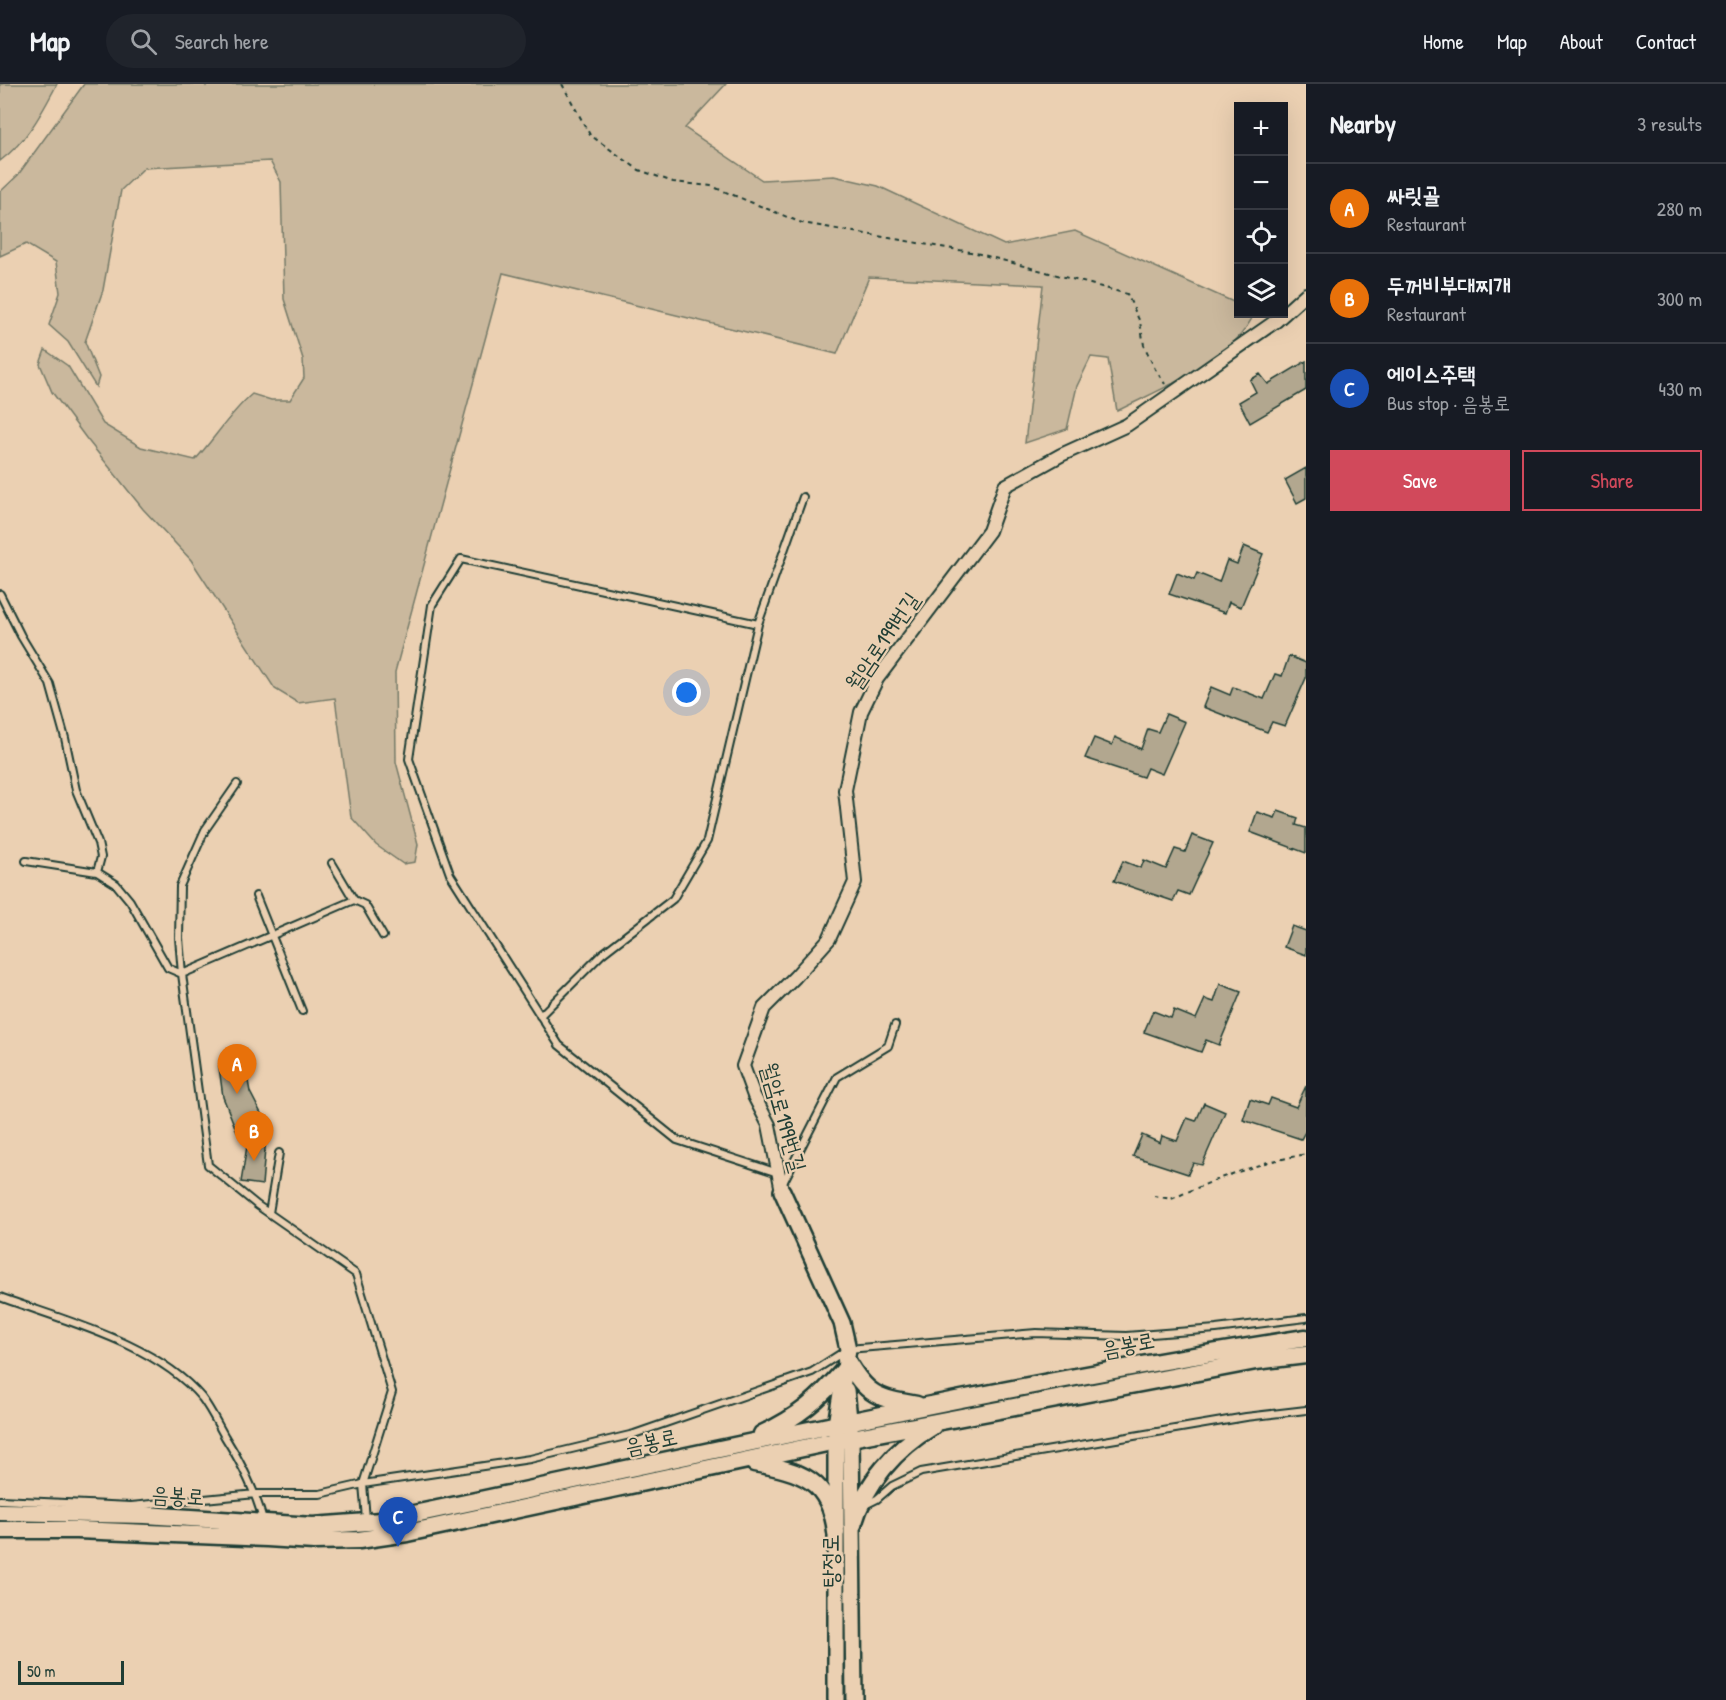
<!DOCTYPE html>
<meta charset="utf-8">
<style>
body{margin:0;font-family:"Patrick Hand","Poor Story",sans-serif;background:#20242c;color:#f1f3f6}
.controls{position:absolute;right:18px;top:18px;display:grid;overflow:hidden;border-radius:0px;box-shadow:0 6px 24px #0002}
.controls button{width:54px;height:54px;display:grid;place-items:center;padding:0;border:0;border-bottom:2px solid #363941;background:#171b24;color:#f1f3f6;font:30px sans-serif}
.scale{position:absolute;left:18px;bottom:15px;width:106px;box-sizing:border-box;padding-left:6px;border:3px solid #1f3d34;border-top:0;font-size:16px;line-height:21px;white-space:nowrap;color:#1f3d34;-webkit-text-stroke:4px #ebd0b2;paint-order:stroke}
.you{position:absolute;left:687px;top:609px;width:21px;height:21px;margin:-15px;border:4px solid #fff;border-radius:50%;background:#1a73e8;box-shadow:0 0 0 9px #1a73e833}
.badge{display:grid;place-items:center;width:39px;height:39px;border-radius:50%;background:#d1495b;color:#fff;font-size:20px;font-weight:700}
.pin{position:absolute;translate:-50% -50px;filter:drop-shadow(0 2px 3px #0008)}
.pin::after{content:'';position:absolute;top:32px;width:21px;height:18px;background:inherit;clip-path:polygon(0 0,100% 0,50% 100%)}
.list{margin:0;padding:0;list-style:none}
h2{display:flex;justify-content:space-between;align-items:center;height:78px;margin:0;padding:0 24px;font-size:26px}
h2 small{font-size:20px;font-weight:400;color:#9ea1a6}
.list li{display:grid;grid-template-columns:39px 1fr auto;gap:18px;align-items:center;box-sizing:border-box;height:90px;padding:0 24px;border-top:2px solid #363941}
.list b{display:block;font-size:22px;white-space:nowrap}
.list p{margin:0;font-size:20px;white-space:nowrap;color:#9ea1a6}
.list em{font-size:20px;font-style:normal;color:#9ea1a6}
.actions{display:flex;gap:12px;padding:18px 24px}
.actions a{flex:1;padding:14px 0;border:2px solid #d1495b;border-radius:0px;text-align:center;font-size:21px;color:#d1495b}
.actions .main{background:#d1495b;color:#fff}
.icon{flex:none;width:33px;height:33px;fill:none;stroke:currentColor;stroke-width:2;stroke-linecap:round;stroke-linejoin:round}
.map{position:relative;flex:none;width:1306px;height:1616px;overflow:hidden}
header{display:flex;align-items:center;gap:36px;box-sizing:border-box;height:84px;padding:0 30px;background:#171b24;border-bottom:2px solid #363941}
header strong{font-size:28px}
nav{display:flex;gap:33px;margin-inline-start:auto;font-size:21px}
.search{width:420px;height:54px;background:#20242c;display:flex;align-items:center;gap:15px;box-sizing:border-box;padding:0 21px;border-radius:33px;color:#9ea1a6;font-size:22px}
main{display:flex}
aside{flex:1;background:#171b24}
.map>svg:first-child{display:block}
.green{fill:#cab89d;stroke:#747a68;stroke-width:1.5}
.building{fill:#b2a78f;stroke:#1f3d34;stroke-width:1.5}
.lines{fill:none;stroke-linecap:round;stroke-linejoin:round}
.service-casing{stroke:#1f3d34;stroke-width:10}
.minor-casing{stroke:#1f3d34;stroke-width:16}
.tertiary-casing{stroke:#1f3d34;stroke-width:20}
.secondary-casing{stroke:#1f3d34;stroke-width:21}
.path{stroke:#1f3d34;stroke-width:2;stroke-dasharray:4.5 4.5;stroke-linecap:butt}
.service{stroke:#ebd0b2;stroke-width:6}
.minor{stroke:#ebd0b2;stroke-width:12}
.tertiary{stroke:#ebd0b2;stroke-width:15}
.secondary{stroke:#ebd0b2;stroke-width:16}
.labels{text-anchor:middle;stroke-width:4.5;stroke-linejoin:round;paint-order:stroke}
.street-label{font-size:22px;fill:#1f3d34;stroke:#ebd0b2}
</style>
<header>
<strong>Map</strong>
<div class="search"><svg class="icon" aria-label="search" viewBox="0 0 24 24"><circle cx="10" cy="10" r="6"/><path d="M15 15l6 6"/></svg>Search here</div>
<nav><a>Home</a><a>Map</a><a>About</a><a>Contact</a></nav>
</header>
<main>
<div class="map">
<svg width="1306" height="1616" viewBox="0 0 1306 1616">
<rect width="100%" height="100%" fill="#ebd0b2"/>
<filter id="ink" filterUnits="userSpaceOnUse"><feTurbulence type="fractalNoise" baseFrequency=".0167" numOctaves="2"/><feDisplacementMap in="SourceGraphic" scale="12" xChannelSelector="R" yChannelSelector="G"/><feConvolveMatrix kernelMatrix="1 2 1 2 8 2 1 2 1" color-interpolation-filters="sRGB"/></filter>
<g filter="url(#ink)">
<path class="green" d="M0 0H57C42 29 27 57 0 77Z
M84 0H205L206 2 207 0H726L685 44 762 96 834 92 878 102 1004 161 1075 147 1238 220V230H1254C1232 278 1162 304 1117 327L1108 275 1091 273 1077 302 1067 345 1025 359 1043 201 869 193 837 270 503 189 395 588 396 678 418 760 415 778 403 780 376 761 351 733 335 614 298 619 275 605 191 476 143 425 86 354 52 308 40 280 45 266 68 282 103 340 141 363 195 376C215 354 230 329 252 310L271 316H290L304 294 303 275 284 215 281 98 270 77 144 84 121 106 103 206 85 258 99 293 96 303 68 258 49 241 60 209 56 178 26 160 0 172V108L18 91Z"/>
<path class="building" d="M1306 277V306L1250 339 1239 318 1256 308 1250 296 1260 290 1268 300Z
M1306 384V414L1297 419 1285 396Z
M1244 462 1263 470 1241 523 1229 518 1225 529 1169 510 1177 489 1194 496 1197 489 1219 498 1227 476 1237 480Z
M1289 572 1306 579V594L1285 642 1272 638 1267 648 1203 623 1211 603 1230 611 1233 603 1264 615 1275 590 1282 592Z
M1166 630 1185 638 1162 690 1147 684 1143 693 1085 674 1094 654 1112 661 1115 653 1141 665 1148 645 1158 648Z
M1278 727 1298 734 1296 741 1306 744V769L1250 748 1257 728 1275 734Z
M1192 751 1213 759 1189 811 1178 807 1173 817 1114 797 1123 777 1141 784 1144 776 1166 785 1175 765 1185 768Z
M1292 842 1306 847V871L1284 863Z
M1220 900 1241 908 1219 961 1206 956 1201 968 1144 948 1153 927 1171 934 1174 926 1196 935 1205 915 1214 918Z
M244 975 250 1008 267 1041 262 1101 241 1098 250 1044 237 1048 223 1013 219 983Z
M1306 1002V1046L1301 1055 1243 1036 1250 1015 1268 1021 1271 1014 1296 1023Z
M1204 1019 1225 1028 1202 1081 1193 1079 1188 1090 1133 1072 1142 1051 1160 1059 1162 1052 1177 1057 1187 1034 1196 1037Z"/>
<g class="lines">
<g class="service-casing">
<path id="service" d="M0 510 21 552 50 600 65 654 76 706 98 759 101 773 97 788
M758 540 803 413
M26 777 97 788 116 800 130 817 168 884 182 890 179 854 180 802 205 746 237 700
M332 779 354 816
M256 812 302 927
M540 932 602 870 673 815 707 757 758 540 461 475 432 521 409 675 450 790 559 961 677 1056 778 1089
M783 1099 837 993 888 962 895 941
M269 1129 279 1069
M0 1213C65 1237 156 1259 202 1314 211 1326 218 1341 225 1353 242 1380 255 1406 263 1436
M0 1416 131 1422 256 1410H320L363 1400 530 1375 634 1350 812 1288 848 1265 1036 1249 1126 1252 1216 1245 1306 1234
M867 1420 877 1415 892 1402 921 1388 1246 1333 1306 1326
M366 1435 363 1400 392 1308 356 1190 257 1121 208 1081 182 890 354 816 365 821 383 852"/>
</g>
<g class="minor-casing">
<path id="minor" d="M782 1107 769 1041 754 1012 743 982 764 924 795 893 829 855 855 798 845 706 861 628 877 595 989 447 1005 402 1061 371 1127 341 1276 237 1306 210"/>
</g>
<g class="tertiary-casing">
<path id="tertiary" d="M782 1107 842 1239 848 1265 836 1341V1616
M846 1306 851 1354 854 1616"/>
</g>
<g class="secondary-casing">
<path id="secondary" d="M846 1275C867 1312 877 1314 917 1321
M762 1350C800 1332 818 1316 845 1285
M754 1379C800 1387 830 1395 836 1448
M0 1428 145 1431 313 1442 381 1437C689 1373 995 1301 1306 1254
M853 1441C865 1399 896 1364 933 1342
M0 1446H77L267 1454 314 1457 359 1456 407 1449 836 1357 1256 1277 1306 1271"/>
</g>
<path class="path" d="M562 0 590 51 639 86 673 98 711 102 802 139 976 169 1127 210 1140 238 1144 261 1155 285 1165 300
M1154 1112 1171 1115 1223 1093 1268 1078 1306 1070"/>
<use href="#service" class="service"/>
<use href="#minor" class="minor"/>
<use href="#tertiary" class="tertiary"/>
<use href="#secondary" class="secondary"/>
</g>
</g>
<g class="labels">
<g class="street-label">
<text transform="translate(882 557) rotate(-56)" y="8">월암로199번길</text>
<text transform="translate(784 1033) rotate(74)" y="8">월암로199번길</text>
<text transform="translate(1128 1260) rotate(-11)" y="8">음봉로</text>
<text transform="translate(651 1357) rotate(-12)" y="8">음봉로</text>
<text transform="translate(178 1411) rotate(4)" y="8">음봉로</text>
<text transform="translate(830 1477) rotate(-90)" y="8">탕정로</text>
</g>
</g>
</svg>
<div class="controls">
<button>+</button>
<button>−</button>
<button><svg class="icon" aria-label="locate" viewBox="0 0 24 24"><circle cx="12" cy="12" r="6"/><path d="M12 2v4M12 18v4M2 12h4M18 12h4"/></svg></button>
<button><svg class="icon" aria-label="layers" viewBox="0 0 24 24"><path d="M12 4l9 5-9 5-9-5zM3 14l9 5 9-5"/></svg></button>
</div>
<div class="scale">50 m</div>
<div class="you"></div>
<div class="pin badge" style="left:237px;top:1010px;background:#e8710a">A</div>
<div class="pin badge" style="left:254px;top:1077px;background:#e8710a">B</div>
<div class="pin badge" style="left:398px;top:1463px;background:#1a4fb4">C</div>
</div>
<aside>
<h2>Nearby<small>3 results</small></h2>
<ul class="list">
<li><span class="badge" style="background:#e8710a">A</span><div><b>싸릿골</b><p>Restaurant</p></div><em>280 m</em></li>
<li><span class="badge" style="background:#e8710a">B</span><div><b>두꺼비부대찌개</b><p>Restaurant</p></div><em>300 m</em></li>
<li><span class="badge" style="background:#1a4fb4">C</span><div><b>에이스주택</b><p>Bus stop · 음봉로</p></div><em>430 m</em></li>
</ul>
<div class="actions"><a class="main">Save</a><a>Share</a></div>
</aside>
</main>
